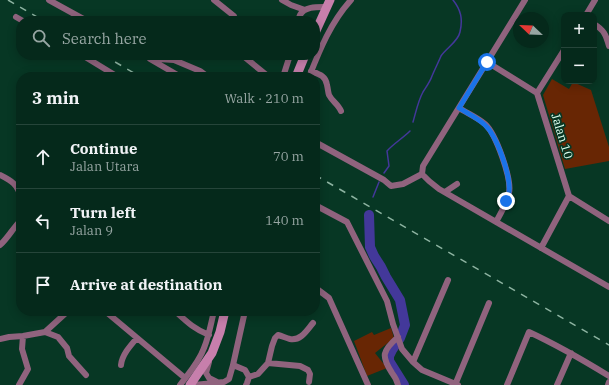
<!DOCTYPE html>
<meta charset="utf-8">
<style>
body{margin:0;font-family:"IBM Plex Serif",serif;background:#0e3124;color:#f1f3f6}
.controls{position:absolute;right:12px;top:12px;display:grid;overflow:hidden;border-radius:8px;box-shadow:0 2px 10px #0003}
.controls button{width:36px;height:36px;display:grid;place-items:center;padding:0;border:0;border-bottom:1px solid #26453a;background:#05291b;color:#f1f3f6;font:20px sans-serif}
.compass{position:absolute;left:513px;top:12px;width:36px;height:36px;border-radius:50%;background:#05291b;box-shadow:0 2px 10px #0003;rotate:293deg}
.stop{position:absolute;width:12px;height:12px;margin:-9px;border:3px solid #1a73e8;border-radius:50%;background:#fff}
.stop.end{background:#1a73e8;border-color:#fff;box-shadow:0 1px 4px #0008}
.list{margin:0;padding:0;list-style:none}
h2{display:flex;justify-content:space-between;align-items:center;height:52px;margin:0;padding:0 16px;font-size:17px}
h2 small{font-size:13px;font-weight:400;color:#97a6a3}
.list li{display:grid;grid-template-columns:26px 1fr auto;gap:12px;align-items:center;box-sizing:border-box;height:64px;padding:0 16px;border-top:1px solid #26453a}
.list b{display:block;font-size:15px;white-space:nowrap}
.list p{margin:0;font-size:13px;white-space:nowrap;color:#97a6a3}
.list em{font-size:13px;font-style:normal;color:#97a6a3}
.icon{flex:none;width:22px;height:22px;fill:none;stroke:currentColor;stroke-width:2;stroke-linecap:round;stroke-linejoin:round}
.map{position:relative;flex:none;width:609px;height:385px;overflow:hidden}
.search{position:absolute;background:#05291b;box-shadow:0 2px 10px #0003;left:16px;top:16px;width:304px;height:44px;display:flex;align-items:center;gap:10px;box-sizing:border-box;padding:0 14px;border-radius:16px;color:#97a6a3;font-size:15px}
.panel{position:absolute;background:#05291b;box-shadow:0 2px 10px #0003;left:16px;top:72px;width:304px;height:244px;border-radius:16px}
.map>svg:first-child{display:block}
.green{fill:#682604}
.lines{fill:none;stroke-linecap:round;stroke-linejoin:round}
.stream{stroke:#43389a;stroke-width:1.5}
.river{stroke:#43389a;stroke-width:10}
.street{stroke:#90637e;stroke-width:6}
.secondary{stroke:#c77fac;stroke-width:9}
.rail{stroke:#8db3a1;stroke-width:1.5;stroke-dasharray:7 7;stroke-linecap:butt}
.route{stroke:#1a73e8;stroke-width:5}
.labels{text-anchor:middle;stroke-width:3.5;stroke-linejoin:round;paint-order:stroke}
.street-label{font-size:12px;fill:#defeed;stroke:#073724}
</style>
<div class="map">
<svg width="609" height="385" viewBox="0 0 609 385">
<rect width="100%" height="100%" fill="#073724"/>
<path class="green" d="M552 79 569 89 573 82 591 90 609 147V161L565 169 543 95Z
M391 328 394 338 375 353 387 368 367 376 354 341 372 332 374 335Z"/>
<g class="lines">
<path class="stream" d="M413 122C416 112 418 101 423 92 426 87 430 82 432 76 435 69 438 63 441 56 446 48 458 42 460 32 463 19 461 10 453 0
M384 173 389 166 387 151C393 144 403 138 410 131
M373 197 379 182"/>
<path class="river" d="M369 215 370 247 374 256 381 267 386 277 400 300 405 325 400 338 392 350 389 356V361L404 385"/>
<path class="street" d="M49 0 87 21
M214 0 234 16V19L233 21
M282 0 291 5 305 10
M586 15 595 0
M16 17 23 21
M298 21C299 19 299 17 300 15 305 6 318 7 327 7
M594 24C604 30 606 35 609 46
M82 55 118 77
M144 55 159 59 174 60 200 71 208 77
M242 55 269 77
M150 59 181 77
M487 62 537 93 569 196 609 221
M311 71C319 74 326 76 327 85 328 89 328 92 329 95 332 101 338 104 341 111
M283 77 290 55
M309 77C320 49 331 22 351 0
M537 93 564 50
M459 108C467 113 478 118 485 124 496 134 512 179 509 193 507 203 501 213 496 222
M315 142 384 180 391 186 403 184 422 174
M422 174 429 181 439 189 609 287
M422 174 423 166 525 0
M0 175C12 181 17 184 21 197
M445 192 457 184
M315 205 347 222 387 301 393 324 402 349 413 362 422 370 458 385
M0 245C8 238 13 228 21 220
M541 248 569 196
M315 289H317L329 298 368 385
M105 311 185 378
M175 311C187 322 194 329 209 335
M45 332 68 311
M398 337C382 351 381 356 392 373 395 377 397 380 398 385
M0 339 9 337 23 336 45 332 58 337 67 348 69 356 86 375
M209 362 206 373 209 378 219 383
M413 362 448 280
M268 363 300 366 308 370 310 374 309 382
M121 365C122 355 130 346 137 338
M233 365 245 370 249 377 247 383 246 385
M249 377 258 374 268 363 272 346 275 338 278 335C282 336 286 338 290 339 301 341 307 330 313 323
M19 385 28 369 22 349 23 336
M180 385C189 373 199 362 204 348 209 336 211 323 214 311
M194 385 224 382 229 379 233 365 245 311
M455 385 489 303
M507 385 529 332C557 345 583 360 609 376
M557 385 571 353
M608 385 609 382"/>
<path class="secondary" d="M315 33 330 0
M296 77 305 55
M190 385 212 353 220 332 225 311"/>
<path class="rail" d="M8 0 44 21
M103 55 141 77
M315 175 609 345"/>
</g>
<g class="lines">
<path class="route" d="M487 62 459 108C467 113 478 118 485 125 497 136 511 176 509 192 509 195 507 198 506 201"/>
</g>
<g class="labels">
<g class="street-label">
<text transform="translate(562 136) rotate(73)" y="4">Jalan 10</text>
</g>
</g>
</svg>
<div class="controls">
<button>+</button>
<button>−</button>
</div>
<svg class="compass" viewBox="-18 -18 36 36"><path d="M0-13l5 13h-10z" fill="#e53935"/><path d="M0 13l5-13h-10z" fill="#97a6a3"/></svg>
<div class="stop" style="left:487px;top:62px"></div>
<div class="stop end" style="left:506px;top:201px"></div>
<div class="search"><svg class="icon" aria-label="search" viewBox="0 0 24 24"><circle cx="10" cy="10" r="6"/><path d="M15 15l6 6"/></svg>Search here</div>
<section class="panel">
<h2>3 min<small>Walk · 210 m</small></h2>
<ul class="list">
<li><svg class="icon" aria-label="ahead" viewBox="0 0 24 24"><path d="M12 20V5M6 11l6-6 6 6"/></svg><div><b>Continue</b><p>Jalan Utara</p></div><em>70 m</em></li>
<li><svg class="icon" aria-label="left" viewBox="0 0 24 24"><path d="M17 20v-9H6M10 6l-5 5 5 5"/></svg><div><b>Turn left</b><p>Jalan 9</p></div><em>140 m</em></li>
<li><svg class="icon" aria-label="arrive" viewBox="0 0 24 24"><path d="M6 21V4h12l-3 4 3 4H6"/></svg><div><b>Arrive at destination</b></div></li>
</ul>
</section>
</div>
